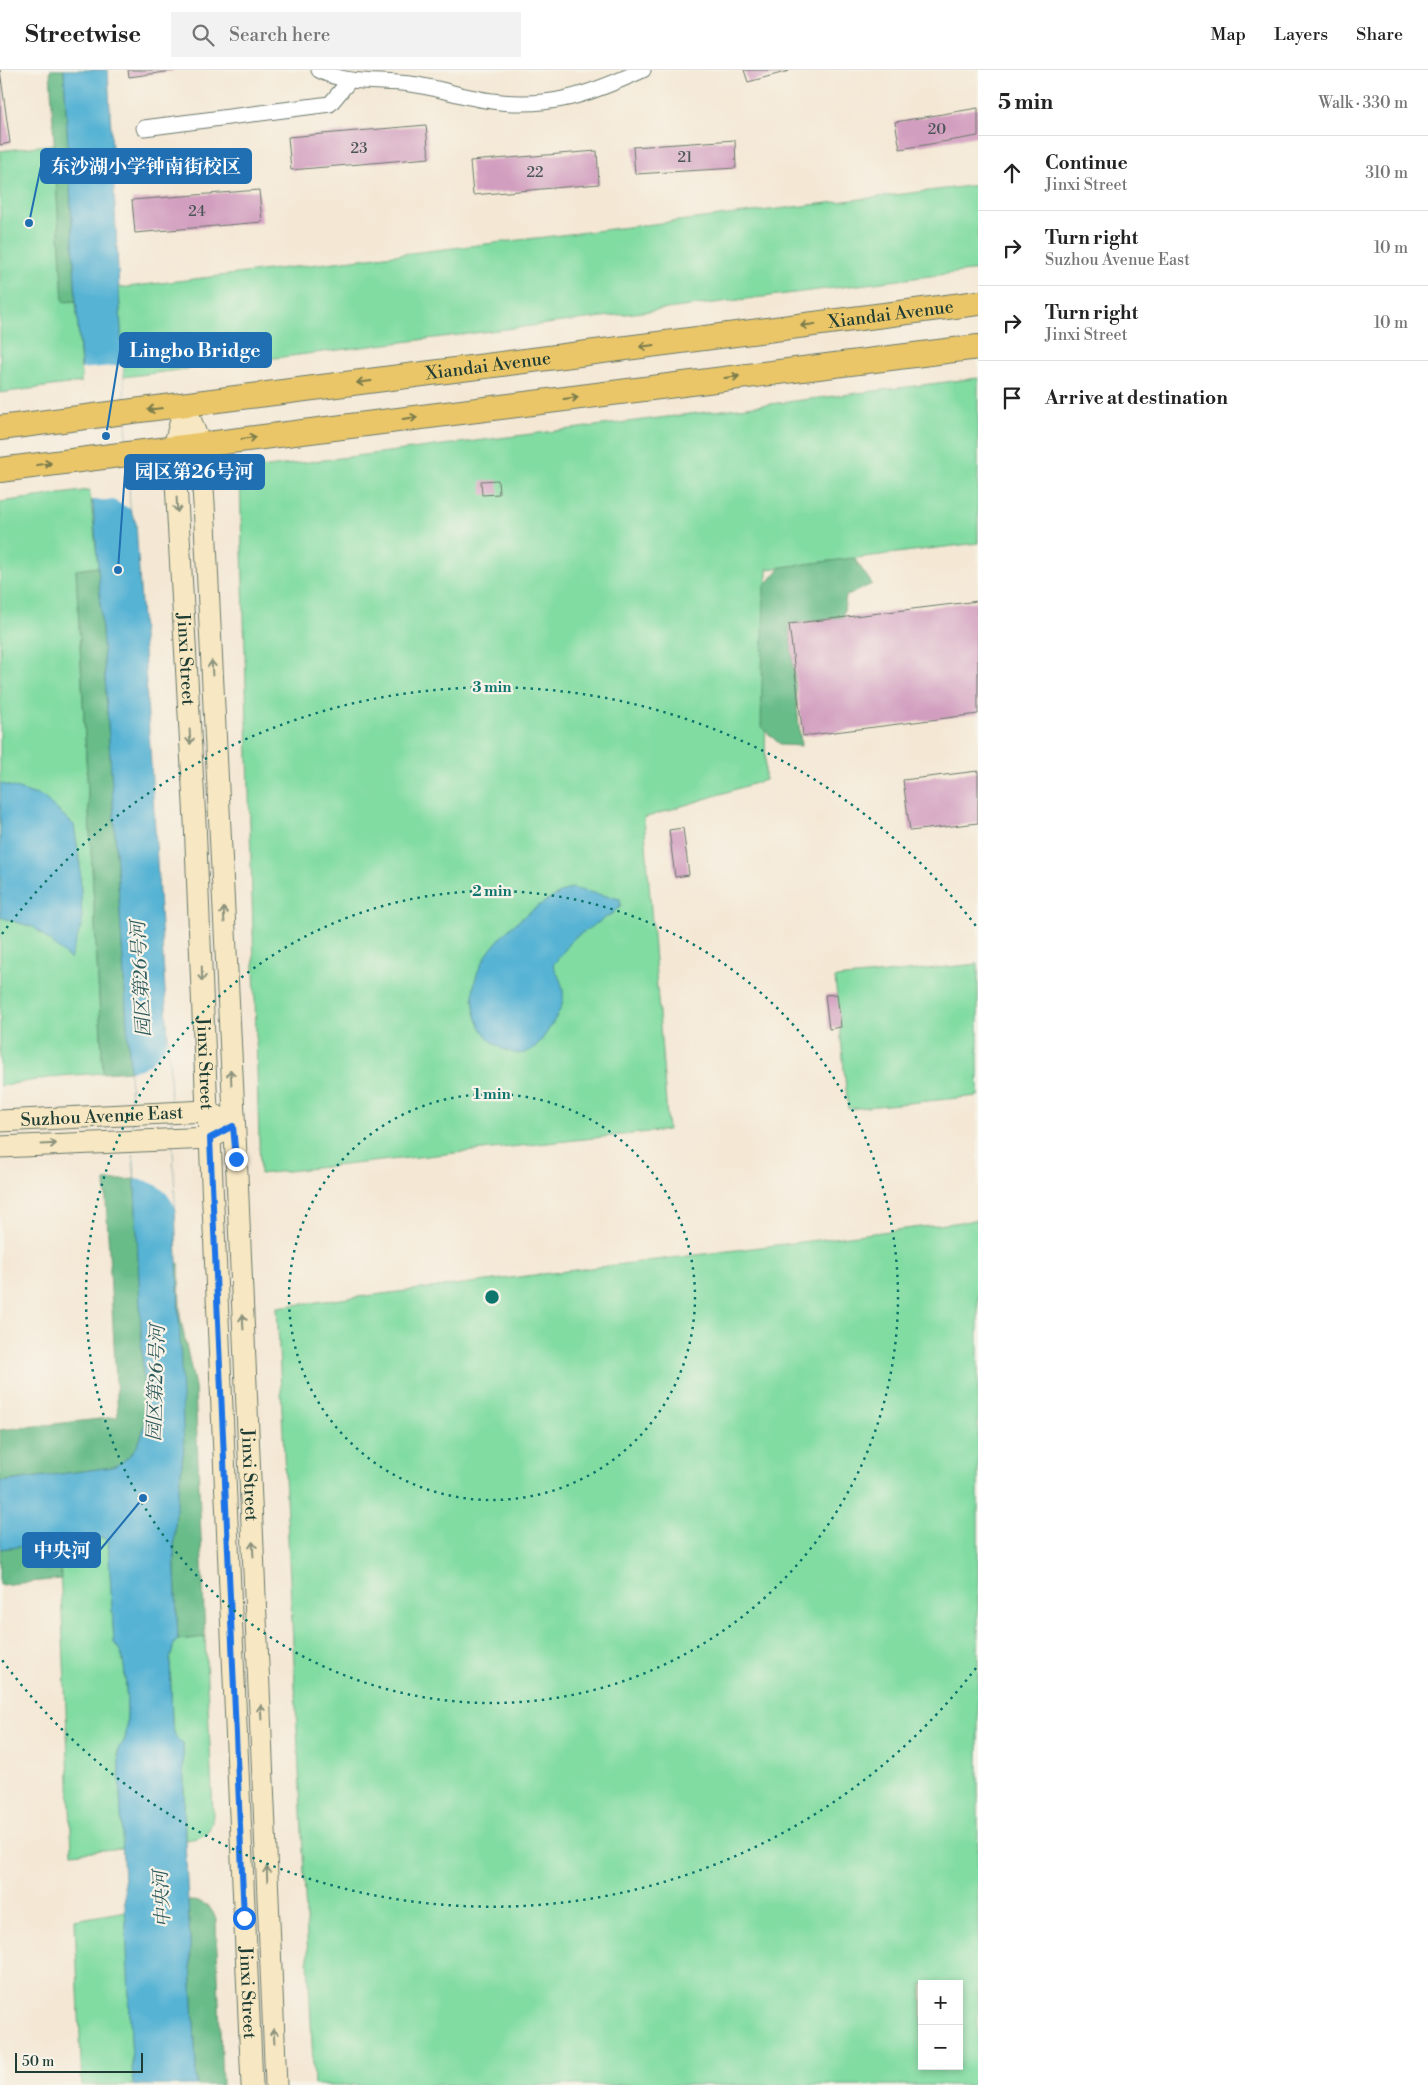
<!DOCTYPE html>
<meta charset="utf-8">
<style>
body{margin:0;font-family:"Libre Bodoni","Noto Serif SC",serif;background:#f2f2f2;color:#222}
.controls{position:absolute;right:15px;bottom:15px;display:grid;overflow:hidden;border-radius:0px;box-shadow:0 2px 8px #0003}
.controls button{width:45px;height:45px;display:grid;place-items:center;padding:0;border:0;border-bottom:1px solid #e0e0e0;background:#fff;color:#222;font:25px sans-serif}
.scale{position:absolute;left:15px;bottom:12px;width:128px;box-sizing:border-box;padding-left:5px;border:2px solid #1f3d34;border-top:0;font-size:14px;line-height:18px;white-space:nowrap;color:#1f3d34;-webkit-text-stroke:4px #f7f3e8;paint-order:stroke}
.stop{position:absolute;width:15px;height:15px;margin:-11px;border:4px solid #1a73e8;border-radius:50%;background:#fff}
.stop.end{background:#1a73e8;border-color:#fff;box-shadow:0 1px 5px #0008}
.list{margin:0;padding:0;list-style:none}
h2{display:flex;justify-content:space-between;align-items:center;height:65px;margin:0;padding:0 20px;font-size:21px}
h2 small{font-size:16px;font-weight:400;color:#767676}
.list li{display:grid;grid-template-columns:32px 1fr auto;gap:15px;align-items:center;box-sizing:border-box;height:75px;padding:0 20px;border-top:1px solid #e0e0e0}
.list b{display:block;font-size:19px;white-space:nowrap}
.list p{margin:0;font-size:16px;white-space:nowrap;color:#767676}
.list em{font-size:16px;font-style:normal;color:#767676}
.icon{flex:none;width:28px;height:28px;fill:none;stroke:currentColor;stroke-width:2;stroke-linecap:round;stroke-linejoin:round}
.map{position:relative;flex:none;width:978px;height:2015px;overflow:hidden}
header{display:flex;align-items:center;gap:30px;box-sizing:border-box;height:70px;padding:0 25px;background:#fff;border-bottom:1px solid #e0e0e0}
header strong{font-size:24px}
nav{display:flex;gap:28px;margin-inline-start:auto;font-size:18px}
.search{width:350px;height:45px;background:#f2f2f2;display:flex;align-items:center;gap:12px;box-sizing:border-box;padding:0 18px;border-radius:0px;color:#767676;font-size:19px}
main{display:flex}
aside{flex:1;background:#fff}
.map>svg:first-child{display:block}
.green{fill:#81dca2;stroke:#508c6b;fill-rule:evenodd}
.forest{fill:#68bc88;stroke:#447c5e}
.water{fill:#56b3d4;stroke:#3a7884}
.pier{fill:#f4e8d5}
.building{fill:#d29ebf}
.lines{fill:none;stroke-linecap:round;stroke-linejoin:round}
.minor-casing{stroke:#6a796c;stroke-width:17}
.secondary-casing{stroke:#6a796c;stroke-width:23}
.primary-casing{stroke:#6a796c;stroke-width:26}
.minor{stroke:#fff;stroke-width:15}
.secondary{stroke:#f7e8c3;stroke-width:21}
.primary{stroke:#eac669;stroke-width:24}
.oneway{stroke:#7a7b4c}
.oneway2{stroke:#8b927c}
.route{stroke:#1a73e8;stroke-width:6}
.ring{fill:none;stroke:#0f766e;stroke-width:2.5;stroke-dasharray:2.5 5}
.labels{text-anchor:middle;stroke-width:4.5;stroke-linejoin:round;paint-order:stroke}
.number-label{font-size:15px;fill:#4c5557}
.street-label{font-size:18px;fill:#1f3d34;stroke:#f7f3e8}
.water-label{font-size:19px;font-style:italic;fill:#2d5a5c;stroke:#f7f3e8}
.centre{fill:#0f766e;stroke:#f7f3e8;stroke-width:2.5}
.ring-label{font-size:15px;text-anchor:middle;font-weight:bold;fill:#0f766e;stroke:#f7f3e8;stroke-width:4.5;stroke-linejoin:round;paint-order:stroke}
.leader{fill:none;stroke:#1f6fb2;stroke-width:2}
.callout-dot{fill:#1f6fb2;stroke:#f7f3e8;stroke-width:2}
.callout{fill:#1f6fb2;stroke:#1f6fb2;stroke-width:2}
.callout-label{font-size:19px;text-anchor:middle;font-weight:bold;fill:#fff}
</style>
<header>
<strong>Streetwise</strong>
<div class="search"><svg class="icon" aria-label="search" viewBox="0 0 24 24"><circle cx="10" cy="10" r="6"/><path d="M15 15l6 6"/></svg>Search here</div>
<nav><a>Map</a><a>Layers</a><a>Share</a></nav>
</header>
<main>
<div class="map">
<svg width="978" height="2015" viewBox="0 0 978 2015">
<rect width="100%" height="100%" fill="#f7f3e8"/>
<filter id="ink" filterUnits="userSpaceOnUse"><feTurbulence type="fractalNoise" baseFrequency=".02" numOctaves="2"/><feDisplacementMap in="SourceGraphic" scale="10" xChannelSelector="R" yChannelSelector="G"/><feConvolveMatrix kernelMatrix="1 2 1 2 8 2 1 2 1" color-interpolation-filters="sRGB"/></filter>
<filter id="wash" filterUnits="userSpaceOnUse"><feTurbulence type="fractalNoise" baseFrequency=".0096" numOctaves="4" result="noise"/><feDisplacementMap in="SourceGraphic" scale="20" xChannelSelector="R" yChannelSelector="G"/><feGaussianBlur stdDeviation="1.12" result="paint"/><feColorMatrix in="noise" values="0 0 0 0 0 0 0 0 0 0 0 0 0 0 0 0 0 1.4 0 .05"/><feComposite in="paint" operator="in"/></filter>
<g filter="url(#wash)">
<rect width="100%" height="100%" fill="#f4e8d5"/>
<path class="green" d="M54 74 63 232 76 231 82 312 0 323V81Z
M978 115V200L123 307 119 218Z
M978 308V473L767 499 765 710 644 748 668 1060 260 1104 240 409 252 400 260 398Z
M90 420 98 497 76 500 103 1003 60 1006 0 1016V432Z
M978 894V1026L848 1039 835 908Z
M978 1150V2015H314L277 1237ZM922 1914H959V1996H922Z
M102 1467 108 1471 109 1477 114 1573C119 1578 122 1584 123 1590 126 1604 129 1657 125 1669 123 1673 121 1676 118 1679L123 1778 72 1783 59 1472Z
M205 1567 213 1744C211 1764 204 1768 185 1770L183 1674C175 1670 174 1662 172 1654L170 1590 174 1573 178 1570Z
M126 1841 133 2015H82L75 1850Z"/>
<path class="forest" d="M50 0H64L76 231 63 232Z
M854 488 872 514 846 526 843 547 789 554 801 676 781 675 761 657 764 517 781 497Z
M98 497 130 1001 103 1003 76 500Z
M135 1109 145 1352C141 1374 133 1387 113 1397L0 1412V1360L118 1347 105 1111Z
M179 1193 180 1246 195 1317 205 1567 178 1570 174 1478 176 1440 184 1378 176 1194Z
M59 1472 61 1509 0 1515V1479Z
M188 1831C204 1831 211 1835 216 1850L222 2015H197Z"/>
<path class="water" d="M64 0H108L130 439 136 453 168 968 175 1136 184 1378 176 1440 174 1478 178 1570 174 1573 170 1590 172 1654C174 1662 175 1670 183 1674L185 1770 197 2015H133L118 1678C121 1675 124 1673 125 1669 129 1656 126 1604 123 1590 122 1584 119 1578 114 1573L108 1471 101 1467 0 1479V1412L113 1397C133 1387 141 1374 145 1352L130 1001 98 497 76 231Z
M0 713 43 727 74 755 80 793 82 853 70 889 35 858 0 847Z
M571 818 620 829 621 835 613 843 574 868 553 895C566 920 568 929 552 954 546 964 537 980 524 983 518 985 511 982 505 980 475 967 466 928 479 899 494 865 538 832 571 818Z"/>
<path class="pier" d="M123 295 130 439 113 430H91L81 299Z
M168 968 175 1136 167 1124 158 1116 147 1111 135 1109 130 1001 141 999 150 994 164 979Z"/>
<g id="blocks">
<path class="building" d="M0 0 10 73 0 75Z
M128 0H173V1L129 7Z
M744 0H789V1L748 12Z
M978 38V66L900 79 895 52Z
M426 55 429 88 291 100 288 67Z
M735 70 736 98 635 104 633 77Z
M597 81 599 114 473 125 470 91Z
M259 120 262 152 135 163 132 130Z
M498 410 499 424 482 425 481 411Z
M978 531V644L803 666 789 554Z
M978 701V753L910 761 903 710Z
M683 758 689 805 675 807 669 760Z
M837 924 841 957 829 959 825 925Z"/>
</g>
</g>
<g filter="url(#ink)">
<use href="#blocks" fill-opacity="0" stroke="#6a796c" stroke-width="1"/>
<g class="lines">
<g class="minor-casing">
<path id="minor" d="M319 0C346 15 380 10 410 14 437 17 464 28 492 31 551 39 590 24 643 0
M144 58 330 34 350 10"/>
</g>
<g class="secondary-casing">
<g id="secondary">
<path id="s1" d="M185 335 200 375 204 433 237 1105 276 2015"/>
<path id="s2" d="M185 335 174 377 195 751 207 1041 210 1068 252 2015"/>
<path id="s3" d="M0 1051 207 1041 218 1047"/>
<path d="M0 1077 210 1068 222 1062"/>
</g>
</g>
<g class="primary-casing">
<g id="primary">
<path id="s4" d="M0 358 978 233"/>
<path d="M0 400 978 277"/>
</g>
</g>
<use href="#minor" class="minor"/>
<use href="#secondary" class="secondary"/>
<use href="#primary" class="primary"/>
</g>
<defs><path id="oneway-shaft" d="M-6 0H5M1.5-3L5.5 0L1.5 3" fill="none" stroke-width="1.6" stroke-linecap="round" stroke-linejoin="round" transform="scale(1.25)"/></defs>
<g class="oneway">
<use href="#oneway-shaft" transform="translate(808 255) rotate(173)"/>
<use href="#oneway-shaft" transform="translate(647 276) rotate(173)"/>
<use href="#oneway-shaft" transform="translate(732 307) rotate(-7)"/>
<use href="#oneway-shaft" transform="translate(364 312) rotate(173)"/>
<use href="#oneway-shaft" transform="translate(571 328) rotate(-7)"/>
<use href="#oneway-shaft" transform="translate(155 339) rotate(173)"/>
<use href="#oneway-shaft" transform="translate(410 348) rotate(-7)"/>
<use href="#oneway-shaft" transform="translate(249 368) rotate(-8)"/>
<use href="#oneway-shaft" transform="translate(44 394) rotate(-7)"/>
</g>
<g class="oneway2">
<use href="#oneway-shaft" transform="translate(177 435) rotate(87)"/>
<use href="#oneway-shaft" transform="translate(212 598) rotate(-93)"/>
<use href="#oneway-shaft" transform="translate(190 667) rotate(87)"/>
<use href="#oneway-shaft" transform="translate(224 845) rotate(-93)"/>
<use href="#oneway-shaft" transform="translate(202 904) rotate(88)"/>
<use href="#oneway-shaft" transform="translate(231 1007) rotate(-93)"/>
<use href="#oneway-shaft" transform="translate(49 1074) rotate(-3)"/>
<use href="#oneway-shaft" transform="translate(243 1252) rotate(-93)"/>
<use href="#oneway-shaft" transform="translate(253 1479) rotate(-93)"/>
<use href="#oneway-shaft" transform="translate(261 1642) rotate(-93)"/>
<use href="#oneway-shaft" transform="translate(267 1804) rotate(-92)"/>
<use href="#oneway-shaft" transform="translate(274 1966) rotate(-93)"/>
</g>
</g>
<g class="lines" filter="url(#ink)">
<path class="route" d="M236 1089 233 1056 210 1068 244 1848"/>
</g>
<g class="ring">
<circle cx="492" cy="1227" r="203"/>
<circle cx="492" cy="1227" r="406"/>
<path d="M976 1598A610 610 0 0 1 2 1590M2 864A610 610 0 0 1 976 856"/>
</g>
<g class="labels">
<g class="number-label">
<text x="937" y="64">20</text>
<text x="359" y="83">23</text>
<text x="685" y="92">21</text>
<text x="535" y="107">22</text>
<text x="197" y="146">24</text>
</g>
<g class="street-label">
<text dy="6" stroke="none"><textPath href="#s4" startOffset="898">Xiandai Avenue</textPath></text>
<text dy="6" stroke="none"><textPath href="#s4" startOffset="492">Xiandai Avenue</textPath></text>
<text dy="6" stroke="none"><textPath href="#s2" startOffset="256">Jinxi Street</textPath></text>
<text dy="6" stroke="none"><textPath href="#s2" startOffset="661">Jinxi Street</textPath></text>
<text dy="6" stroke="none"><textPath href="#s3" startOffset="102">Suzhou Avenue East</textPath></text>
<text dy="6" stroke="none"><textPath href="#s1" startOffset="1074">Jinxi Street</textPath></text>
<text dy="6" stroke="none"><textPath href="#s2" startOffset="1591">Jinxi Street</textPath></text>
</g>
<g class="water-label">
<text transform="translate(140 909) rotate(-93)" y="7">园区第26号河</text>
<text transform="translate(155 1313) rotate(-88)" y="7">园区第26号河</text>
<text transform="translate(161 1829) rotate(-93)" y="7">中央河</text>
</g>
</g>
<circle cx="492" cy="1227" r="8" class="centre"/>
<g class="ring-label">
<text x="492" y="622">3 min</text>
<text x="492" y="826">2 min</text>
<text x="492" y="1029">1 min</text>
</g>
<path class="leader" d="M29 153L41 96M106 366L120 280M118 500L125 402M143 1428L100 1480"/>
<g class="callout-dot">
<circle cx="29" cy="153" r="5"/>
<circle cx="106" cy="366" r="5"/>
<circle cx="118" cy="500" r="5"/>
<circle cx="143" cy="1428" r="5"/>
</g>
<g class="callout">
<rect x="41" y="79" width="210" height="34" rx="5"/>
<rect x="120" y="263" width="151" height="34" rx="5"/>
<rect x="125" y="385" width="139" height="34" rx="5"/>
<rect x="23" y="1463" width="77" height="34" rx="5"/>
</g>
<g class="callout-label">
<text x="146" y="103">东沙湖小学钟南街校区</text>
<text x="195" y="287">Lingbo Bridge</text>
<text x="194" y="408">园区第26号河</text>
<text x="62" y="1487">中央河</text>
</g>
</svg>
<div class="controls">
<button>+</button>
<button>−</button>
</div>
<div class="scale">50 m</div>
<div class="stop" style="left:244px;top:1848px"></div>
<div class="stop end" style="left:236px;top:1089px"></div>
</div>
<aside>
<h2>5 min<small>Walk · 330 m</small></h2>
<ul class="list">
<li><svg class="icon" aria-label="ahead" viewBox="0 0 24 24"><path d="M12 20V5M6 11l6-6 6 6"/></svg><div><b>Continue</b><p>Jinxi Street</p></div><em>310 m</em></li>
<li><svg class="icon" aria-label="right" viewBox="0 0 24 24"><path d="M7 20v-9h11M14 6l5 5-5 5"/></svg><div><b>Turn right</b><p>Suzhou Avenue East</p></div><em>10 m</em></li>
<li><svg class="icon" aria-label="right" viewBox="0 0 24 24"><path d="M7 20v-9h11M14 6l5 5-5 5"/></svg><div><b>Turn right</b><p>Jinxi Street</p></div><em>10 m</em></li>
<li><svg class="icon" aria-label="arrive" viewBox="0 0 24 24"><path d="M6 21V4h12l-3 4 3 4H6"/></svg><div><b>Arrive at destination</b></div></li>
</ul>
</aside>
</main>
